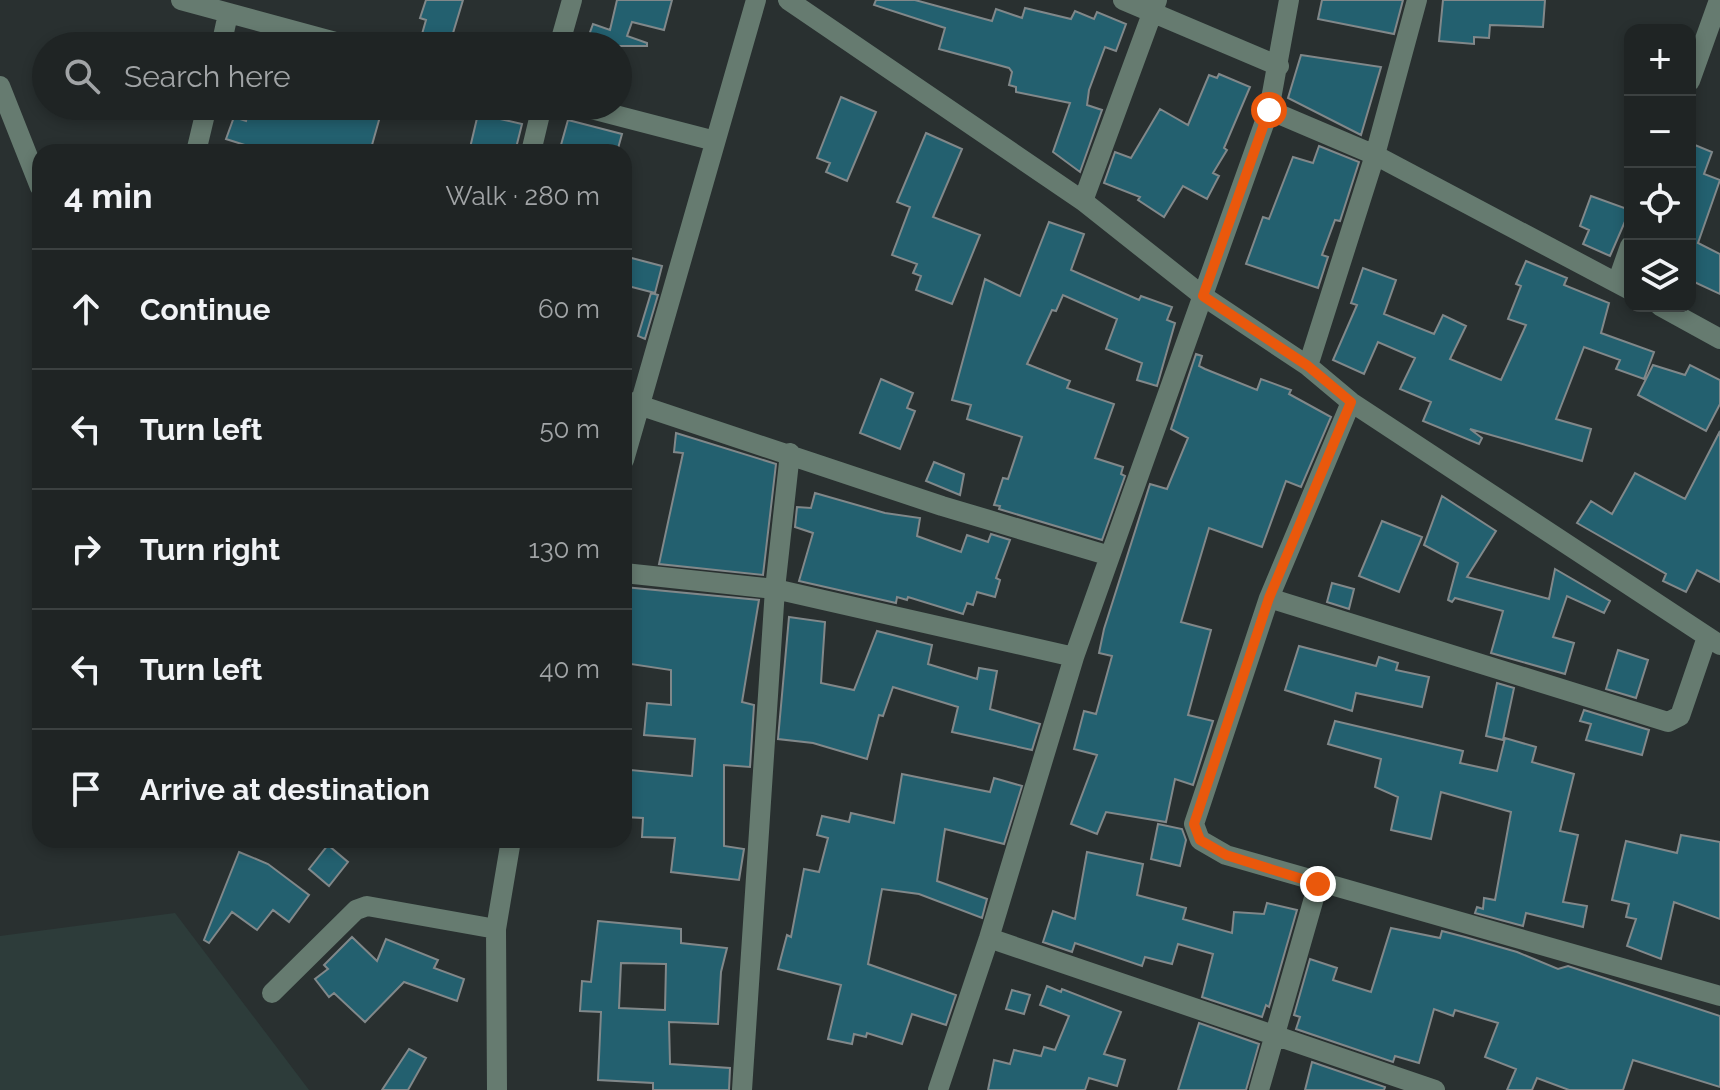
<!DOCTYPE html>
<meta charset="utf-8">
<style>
body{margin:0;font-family:Raleway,sans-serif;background:#2c3031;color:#f1f3f6}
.controls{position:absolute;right:24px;top:24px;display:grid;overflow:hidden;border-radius:16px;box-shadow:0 4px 12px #0003}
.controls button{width:72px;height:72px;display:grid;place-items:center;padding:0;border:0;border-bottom:2px solid #3c4141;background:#1f2424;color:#f1f3f6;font:40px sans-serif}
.stop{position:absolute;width:24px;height:24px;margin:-18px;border:6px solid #ea580c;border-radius:50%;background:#fff}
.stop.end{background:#ea580c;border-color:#fff;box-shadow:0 2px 8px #0008}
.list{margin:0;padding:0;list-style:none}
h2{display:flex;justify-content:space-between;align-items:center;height:104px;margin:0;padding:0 32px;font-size:34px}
h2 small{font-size:26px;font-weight:400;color:#a1a4a6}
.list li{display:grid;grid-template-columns:52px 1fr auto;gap:24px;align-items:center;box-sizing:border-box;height:120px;padding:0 32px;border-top:2px solid #3c4141}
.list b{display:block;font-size:30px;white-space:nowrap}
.list em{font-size:26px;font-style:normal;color:#a1a4a6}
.icon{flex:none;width:44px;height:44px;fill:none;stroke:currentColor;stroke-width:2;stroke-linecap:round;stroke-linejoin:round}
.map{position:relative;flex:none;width:1720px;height:1090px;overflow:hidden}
.search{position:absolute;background:#1f2424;box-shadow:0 4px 12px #0003;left:32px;top:32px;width:600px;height:88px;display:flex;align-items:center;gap:20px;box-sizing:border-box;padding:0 28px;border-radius:44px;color:#a1a4a6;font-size:30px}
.panel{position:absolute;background:#1f2424;box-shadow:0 4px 12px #0003;left:32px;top:144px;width:600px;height:704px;border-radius:24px}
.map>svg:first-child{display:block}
.built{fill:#2d3c3a}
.building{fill:#23606f;stroke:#81888a;stroke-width:2;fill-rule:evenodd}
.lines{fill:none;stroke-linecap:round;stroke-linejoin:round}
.minor{stroke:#667b70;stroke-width:20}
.route{stroke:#ea580c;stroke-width:10}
</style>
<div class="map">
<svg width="1720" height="1090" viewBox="0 0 1720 1090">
<rect width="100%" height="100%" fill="#293030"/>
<path class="built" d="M175 913 309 1090H0V936Z"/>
<path class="building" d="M426 0H463L450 43 422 34 426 20 420 18Z
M617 0H672L664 30 632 22 627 36 647 43V46H585L593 24 610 30Z
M876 0H915L992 21 996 9 1022 18 1025 8 1071 19 1075 11 1094 19 1097 12 1126 24 1116 51 1105 47 1089 90 1087 105 1102 110 1080 172 1053 152 1070 103 1016 92V87L1009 85 1012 72 1009 68 939 49 945 28 874 5Z
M1322 0H1403L1394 34 1318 19Z
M1443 0H1545L1543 27 1490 25 1489 38 1474 37V44L1439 41Z
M1301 55 1381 67 1361 135 1288 98Z
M1219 74 1250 87 1224 148 1227 150 1213 173 1219 176 1207 199 1183 186 1164 217 1138 200 1140 197 1104 183 1115 152 1131 158 1160 109 1188 125 1209 75 1217 78Z
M841 97 876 112 847 181 826 172 830 163 817 158Z
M250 106H383L370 152H267L226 139 234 117 246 121Z
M478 114 522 124 515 152H469Z
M568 120 622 134 617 152H559Z
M926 133 962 149 933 217 980 235 952 304 916 290 921 276 913 273 917 264 892 255 910 207 897 202Z
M1690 143 1712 152 1704 174 1720 180 1698 243 1720 254V294L1690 280Z
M1319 146 1359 162 1340 221 1335 220 1322 255 1328 257 1318 288 1246 264 1263 217 1269 219 1293 157 1313 163Z
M1591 196 1630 210 1610 256 1583 244 1589 230 1580 226Z
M1049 222 1084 234 1071 270 1139 300 1141 296 1172 307 1167 320 1175 323 1157 386 1137 380 1142 363 1106 349 1117 319 1063 295 1056 311 1052 310 1027 364 1070 381 1067 388 1114 404 1095 458 1123 467 1121 474 1125 476 1102 540 999 509 1000 506 994 505 1003 478 1008 479 1022 437 967 419 971 405 952 400 985 279 1020 296Z
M624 256 662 266 655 293 624 285Z
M1526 261 1567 278 1564 285 1609 303 1601 333 1654 352 1644 379 1616 369 1620 360 1584 347 1556 419 1591 429 1582 461 1470 429 1482 438 1479 444 1423 421 1431 402 1400 389 1415 358 1378 342 1364 374 1333 360 1357 305 1351 303 1363 268 1396 280 1384 314 1434 334 1443 315 1466 326 1450 359 1501 380 1526 325 1508 319 1521 286 1516 284Z
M651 293 658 295 645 339 638 336Z
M1196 354 1202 356 1199 366 1205 369 1257 390 1261 379 1291 390 1289 394 1331 417 1301 487 1286 481 1262 547 1209 528 1181 622 1211 630 1188 715 1213 721 1193 785 1175 779 1166 822 1106 812 1097 834 1071 824 1097 755 1074 749 1084 711 1096 714 1112 656 1099 653 1104 629 1150 484 1167 489 1188 438 1171 429Z
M1653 365 1685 375 1690 365 1720 380V404L1706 431 1638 395Z
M881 379 913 393 907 408 915 411 900 449 860 433Z
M1720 431V582L1697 570 1686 592 1663 581 1666 574 1577 523 1591 501 1612 514 1635 473 1685 499Z
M676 433 776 464 763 575 659 564 683 453 674 452Z
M934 462 964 474 960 495 926 481Z
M815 493 885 513 920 518 917 536 961 552 967 535 988 542 991 534 1010 540 996 578 1000 580 995 597 977 592 973 605 967 603 963 614 908 597 907 600 897 597 896 603 799 581 813 533 795 527 797 507 811 508Z
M1442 496 1496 531 1467 577 1549 599 1555 569 1610 601 1604 613 1567 596 1553 637 1574 643 1565 674 1491 653 1503 611 1455 598 1452 602 1448 600 1458 563 1424 545Z
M1382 521 1422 537 1399 592 1359 576Z
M1332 583 1354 589 1349 609 1327 602Z
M624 587 759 600 742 702 754 705 750 767 724 765V846L744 849 739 880 671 872 675 838 642 837 643 818 624 817V785L629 786 631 770 692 776 695 739 644 735 647 703 671 705V670L624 663 628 639H624Z
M789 617 825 622 821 683 854 690 877 631 932 645 928 664 977 679 979 668 997 671 990 709 1040 724 1032 750 952 732 958 707 893 687 883 716 879 715 867 759 813 743 778 739Z
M1299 646 1376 666 1379 657 1398 663 1396 670 1429 677 1422 707 1356 693 1352 711 1285 690Z
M1618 650 1648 660 1636 698 1606 689Z
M1497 683 1514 688 1503 740 1486 736Z
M1584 710 1649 730 1642 755 1586 740 1591 724 1580 721Z
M1335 721 1463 751 1460 763 1497 771 1505 738 1536 747 1532 762 1574 774 1560 831 1578 835 1563 902 1587 906 1583 927 1526 913 1523 926 1475 913 1477 907 1483 909 1484 898 1495 900 1511 812 1441 792 1431 839 1391 830 1398 797 1375 787 1381 759 1328 744Z
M902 774 990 792 994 778 1022 786 1004 844 945 829 937 881 987 899 982 918 919 894 882 889 868 964 956 995 946 1025 912 1014 902 1044 867 1033 866 1037 854 1034 852 1044 828 1039 841 985 778 969 787 935 791 937 804 869 819 872 828 838 817 835 822 816 849 822 851 813 894 823Z
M1158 824 1182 829 1186 840 1180 866 1151 859Z
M1681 835 1720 842V919L1674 902 1661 959 1627 946 1636 919 1626 917 1629 904 1612 900 1626 841 1677 853Z
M328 845 348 862 329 886 309 869Z
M239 852 268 864 309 895 289 922 273 910 257 930 232 912 209 943 204 940Z
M1087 852 1143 864 1137 895 1186 908 1183 919 1232 933 1234 912 1264 914 1267 903 1297 910 1269 1007 1266 1005 1262 1017 1202 997 1213 954 1178 944 1172 964 1145 957 1142 966 1075 943 1072 952 1043 942 1053 911 1075 919Z
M598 921 681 929V943L727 948 721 972 718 1024 669 1022 670 1064 730 1068 729 1090H653V1083L598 1080 601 1012 580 1011 582 981 591 982ZM621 963 666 964 665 1010 619 1008Z
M1391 928 1440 938 1442 931 1465 937 1517 952 1558 969 1568 966 1720 1016V1087L1633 1060 1623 1090H1569L1537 1078 1532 1090H1507L1516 1069 1485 1057 1498 1023 1455 1010 1453 1016 1434 1009 1419 1063 1395 1056 1393 1062 1296 1029 1300 1017 1294 1015 1310 959 1337 968 1333 980 1371 992Z
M352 937 377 961 386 939 438 960 434 968 464 979 457 1001 404 982 365 1022 334 993 329 997 315 979 328 969 324 965Z
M1047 986 1061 992 1062 989 1121 1012 1104 1054 1125 1060 1117 1086 1089 1078 1085 1090H988L994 1060 1010 1064 1014 1050 1041 1056 1044 1047 1055 1050 1069 1016 1040 1005Z
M1012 990 1030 995 1024 1014 1006 1009Z
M1199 1023 1259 1044 1246 1090H1178Z
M409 1049 426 1058 408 1090H382Z
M1312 1062 1385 1087 1384 1090H1305Z"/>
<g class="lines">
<path class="minor" d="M181 0 350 46
M788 0 1083 201 1203 296 1308 366 1351 402 1720 645
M1123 0 1279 66
M221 46 228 14
M559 46 572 0
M1690 81 1719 0
M0 86 40 187
M580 106 715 141
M1269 110 1375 155 1630 290
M196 152 207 106
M531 152 542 106
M1083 201 1157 0
M1617 283 1630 246
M1660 306 1720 339
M1308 366 1375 155 1417 0
M624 400 942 506 1110 556
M1351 402 1269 598 1194 824 1200 840 1226 855 1720 996
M624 460 756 0
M624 573 775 589 1074 657
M1269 598 1668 722 1680 716 1707 637
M989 938 1435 1090
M272 993 356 910 367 906 496 929
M497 1090 496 929 511 840
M742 1090 775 589 790 453
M938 1090 989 938 1074 657 1269 110 1289 0
M1259 1090 1318 884"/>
</g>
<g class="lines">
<path class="route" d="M1269 110 1203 296 1308 366 1351 402 1269 598 1194 824 1200 840 1226 855 1318 884"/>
</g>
</svg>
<div class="controls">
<button>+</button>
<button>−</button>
<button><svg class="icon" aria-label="locate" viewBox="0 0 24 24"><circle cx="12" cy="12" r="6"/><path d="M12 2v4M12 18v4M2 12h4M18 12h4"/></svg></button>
<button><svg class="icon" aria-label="layers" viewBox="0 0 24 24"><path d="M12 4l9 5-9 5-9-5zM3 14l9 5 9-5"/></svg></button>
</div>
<div class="stop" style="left:1269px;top:110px"></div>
<div class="stop end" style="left:1318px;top:884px"></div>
<div class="search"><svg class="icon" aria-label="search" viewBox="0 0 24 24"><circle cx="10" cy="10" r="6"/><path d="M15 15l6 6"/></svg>Search here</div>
<section class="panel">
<h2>4 min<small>Walk · 280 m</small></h2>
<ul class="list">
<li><svg class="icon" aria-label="ahead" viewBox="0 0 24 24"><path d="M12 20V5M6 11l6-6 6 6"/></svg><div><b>Continue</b></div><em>60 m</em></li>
<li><svg class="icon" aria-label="left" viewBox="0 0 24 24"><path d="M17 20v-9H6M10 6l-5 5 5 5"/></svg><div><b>Turn left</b></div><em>50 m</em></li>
<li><svg class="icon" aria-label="right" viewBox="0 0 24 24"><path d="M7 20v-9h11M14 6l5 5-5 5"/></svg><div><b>Turn right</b></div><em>130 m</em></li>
<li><svg class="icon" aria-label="left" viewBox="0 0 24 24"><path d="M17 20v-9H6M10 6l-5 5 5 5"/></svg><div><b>Turn left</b></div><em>40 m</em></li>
<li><svg class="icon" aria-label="arrive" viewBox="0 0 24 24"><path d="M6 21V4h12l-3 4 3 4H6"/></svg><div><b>Arrive at destination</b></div></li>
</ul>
</section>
</div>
